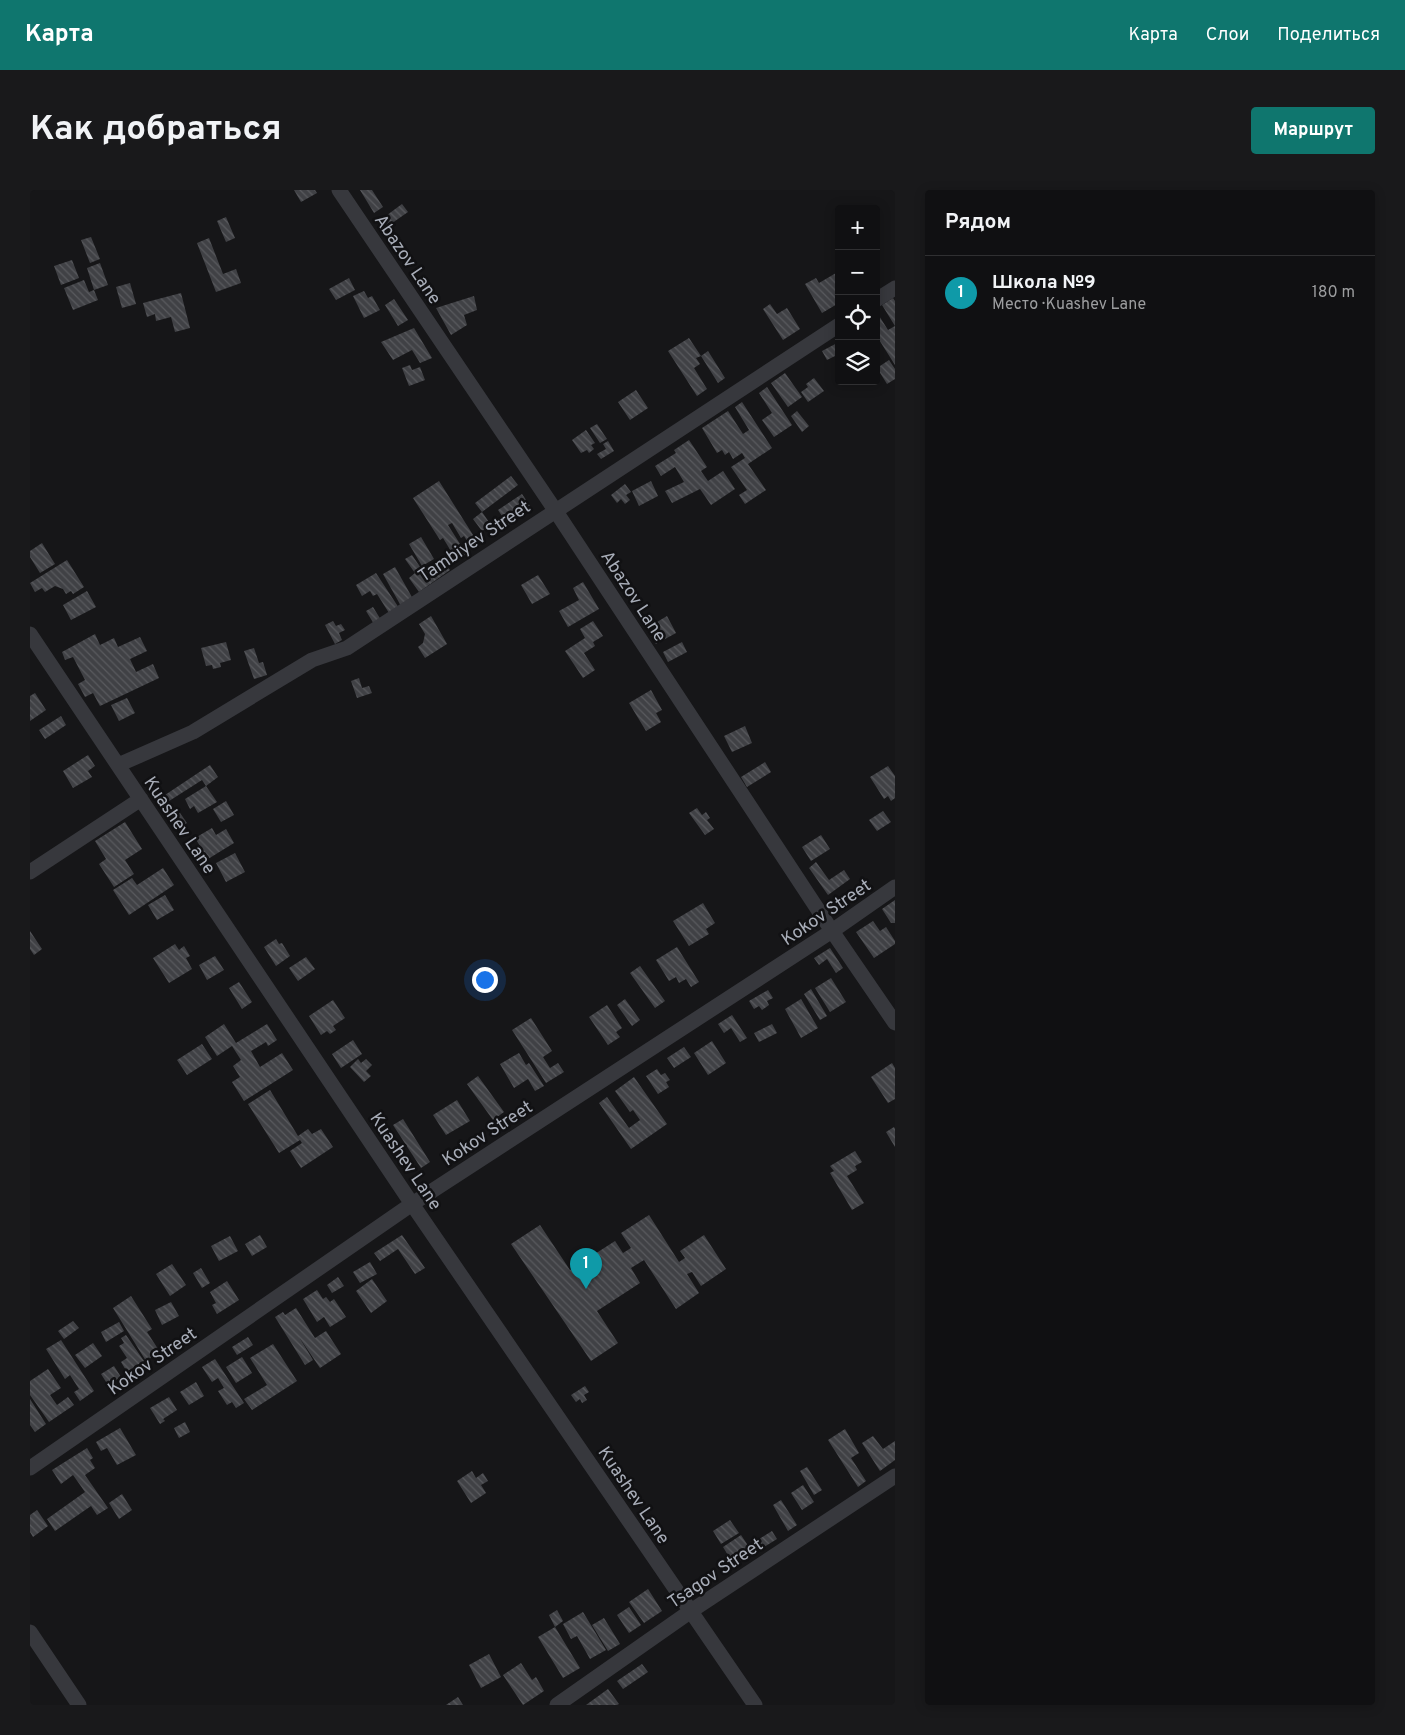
<!DOCTYPE html>
<html lang="ru">
<meta charset="utf-8">
<style>
body{margin:0;font-family:Overpass,sans-serif;background:#19191b;color:#f1f3f6}
.controls{position:absolute;right:15px;top:15px;display:grid;overflow:hidden;border-radius:5px;box-shadow:0 2px 12px #0003}
.controls button{width:45px;height:45px;display:grid;place-items:center;padding:0;border:0;border-bottom:1px solid #303032;background:#101012;color:#f1f3f6;font:25px sans-serif}
.you{position:absolute;left:454px;top:789px;width:18px;height:18px;margin:-12px;border:4px solid #fff;border-radius:50%;background:#1a73e8;box-shadow:0 0 0 8px #1a73e833}
.badge{display:grid;place-items:center;width:32px;height:32px;border-radius:50%;background:#0f766e;color:#fff;font-size:16px;font-weight:700}
.pin{position:absolute;translate:-50% -41px;filter:drop-shadow(0 1px 2px #0008)}
.pin::after{content:'';position:absolute;top:26px;width:18px;height:15px;background:inherit;clip-path:polygon(0 0,100% 0,50% 100%)}
.list{margin:0;padding:0;list-style:none}
h2{display:flex;justify-content:space-between;align-items:center;height:65px;margin:0;padding:0 20px;font-size:21px}
h2 small{font-size:16px;font-weight:400;color:#9c9d9f}
.list li{display:grid;grid-template-columns:32px 1fr auto;gap:15px;align-items:center;box-sizing:border-box;height:75px;padding:0 20px;border-top:1px solid #303032}
.list b{display:block;font-size:19px;white-space:nowrap}
.list p{margin:0;font-size:16px;white-space:nowrap;color:#9c9d9f}
.list em{font-size:16px;font-style:normal;color:#9c9d9f}
.icon{flex:none;width:28px;height:28px;fill:none;stroke:currentColor;stroke-width:2;stroke-linecap:round;stroke-linejoin:round}
.map{position:relative;flex:none;width:865px;height:1515px;overflow:hidden;border-radius:5px}
header{display:flex;align-items:center;gap:30px;box-sizing:border-box;height:70px;padding:0 25px;background:#0f766e;color:#fff}
header strong{font-size:24px}
nav{display:flex;gap:28px;margin-inline-start:auto;font-size:18px}
.intro{display:flex;align-items:center;justify-content:space-between;box-sizing:border-box;height:120px;padding:0 30px}
h1{margin:0;font-size:35px}
.button{padding:12px 22px;border-radius:5px;background:#0f766e;color:#fff;font-size:18px;font-weight:700}
main{display:flex;gap:30px;padding:0 30px}
aside{flex:1;background:#101012;border-radius:5px;box-shadow:0 2px 12px #0003}
.map>svg:first-child{display:block}
.building{fill:url(#building-back-hatch)}
.lines{fill:none;stroke-linecap:round;stroke-linejoin:round}
.minor{stroke:#37383d;stroke-width:15}
.labels{text-anchor:middle;stroke-width:5;stroke-linejoin:round;paint-order:stroke}
.street-label{font-size:18px;fill:#a8adb8;stroke:#111113}
</style>
<header>
<strong>Карта</strong>
<nav><a>Карта</a><a>Слои</a><a>Поделиться</a></nav>
</header>
<div class="intro"><h1>Как добраться</h1><a class="button">Маршрут</a></div>
<main>
<div class="map">
<svg width="865" height="1515" viewBox="0 0 865 1515">
<defs>
<pattern id="building-back-hatch" width="6" height="6" patternUnits="userSpaceOnUse" patternTransform="scale(1.25)"><rect width="6" height="6" fill="#404145"/><path d="M-1 5l2 2M0 0l6 6M5-1l2 2" fill="none" stroke="#595a5e"/></pattern>
</defs>
<rect width="100%" height="100%" fill="#161618"/>
<path class="building" d="M264 0H285L287 3 271 12Z
M330 0H342L353 17 344 23Z
M372 14 378 22 355 38 349 31Z
M196 27 205 48 196 52 187 31Z
M61 47 70 69 60 73 51 50Z
M179 48 193 84 206 79 211 93 186 102 167 53Z
M42 70 49 88 31 95 24 76Z
M70 73 78 95 64 100 57 78Z
M806 83 809 88V113L792 123 775 94 786 88 789 93Z
M319 88 325 100 306 110 299 99Z
M54 90 59 102 64 100 68 110 43 120 34 98Z
M100 93 106 114 92 118 86 97Z
M334 101 338 108 342 106 350 120 334 128 323 106Z
M151 103 160 138 145 142 141 127 126 131 125 124 117 127 113 113Z
M444 106 447 120 434 125 437 135 421 145 406 118Z
M863 108 865 111V175L846 145V121L858 140 865 136 852 115Z
M364 109 378 130 368 136 355 115Z
M740 114 747 124 757 118 770 139 753 150 733 119Z
M384 138 402 168 390 173 382 160 363 170 351 152Z
M659 148 671 166 678 161 695 188 688 193 671 166 666 168 670 174 664 178 677 199 667 206 638 161Z
M809 152V164L797 170 792 161Z
M859 170 865 179V189L857 194 847 178Z
M380 175 382 180 390 177 395 190 379 196 372 178Z
M755 183 772 207 758 217 741 193Z
M784 188 794 201 778 212 771 202 778 197 776 194Z
M737 197 762 235 744 247 732 230 742 223 729 203Z
M606 200 618 218 600 230 588 212Z
M712 212 742 258 718 274 736 300 715 314 709 305 717 300 701 277 715 268 712 263 703 269 699 262 695 265 692 260 687 263 672 238 698 221 713 244 719 240 705 217Z
M767 221 779 236 772 242 761 226Z
M567 234 577 249 570 253 560 238Z
M556 240 565 253 561 255 564 259 559 263 557 260 551 263 542 250Z
M659 250 677 277 671 281 678 291 693 281 705 299 681 315 670 299 642 313 635 301 654 292 645 277 631 286 625 276 646 263 644 260Z
M578 251 584 261 571 269 567 264 576 259 573 254Z
M481 286 488 295 452 322 445 313Z
M409 291 450 356 443 360 434 346 431 348 422 333 418 335 437 365 427 371 413 348 410 350 383 308Z
M621 291 628 306 609 316 602 301Z
M595 294 601 302 596 305 600 310 595 314 591 309 587 313 581 305Z
M492 304 502 319 478 335 468 320Z
M452 322 461 335 452 341 443 329Z
M391 347 404 369 392 376 379 354Z
M12 353 25 374 10 383 0 367V361Z
M382 365 397 387 399 385 395 379 411 368 420 380 389 402 379 388 385 383 375 369Z
M37 370 54 397 43 404 41 401 36 404 33 399 25 396 15 402 12 398 5 402 0 393Z
M365 377 383 409 371 416 353 384Z
M346 383 369 418 359 423 347 404 343 406 340 401 332 406 326 395Z
M508 385 520 404 502 414 491 395Z
M553 392 569 419 538 437 529 421 549 410 543 398Z
M57 401 66 417 41 430 33 415Z
M343 417 351 430 344 434 336 421Z
M401 426 417 454 395 468 388 457 393 453 395 444 389 434Z
M637 426 646 443 626 454 617 438Z
M303 431 306 436 311 434 315 440 309 443 312 450 305 454 295 435Z
M563 431 573 446 563 452 565 456 554 463 565 480 553 488 535 461 555 448 550 439Z
M65 444 70 455 84 448 88 457 110 447 117 461 100 469 106 482 123 474 129 488 70 516 63 503 55 507 48 494 55 490 43 467 35 470 32 462Z
M196 452 201 470 190 473 191 477 183 479 182 475 176 476 171 458Z
M652 452 657 462 638 472 633 462Z
M224 458 229 473 233 472 237 485 224 489 214 461Z
M329 488 332 498 339 496 342 503 327 508 321 491Z
M621 500 632 520 626 523 631 532 616 541 599 513Z
M5 503 16 520 0 531V506Z
M97 508 105 523 89 531 81 515Z
M31 526 36 535 15 549 9 540Z
M715 536 722 553 702 562 694 546Z
M58 565 65 576 58 581 62 587 43 598 33 581Z
M735 572 741 582 717 597 711 587Z
M180 575 188 587 176 596 187 612 168 623 164 616 160 619 155 609 176 596 172 590 136 613 132 607Z
M858 576 865 586V608L861 611 858 606 854 609 840 587Z
M196 611 204 625 191 632 183 619Z
M667 618 672 625 676 622 680 628 677 630 684 639 675 645 659 623Z
M853 621 861 632 847 641 839 630Z
M150 623 157 633 149 638 143 627Z
M95 632 112 659 95 670 104 684 84 697 69 674 76 669 65 651Z
M182 638 186 645 196 639 204 653 178 669 165 648Z
M791 645 800 659 781 671 772 657Z
M205 663 215 682 196 692 186 673Z
M786 672 799 690 814 680 820 689 798 705 779 678Z
M133 678 144 695 99 725 83 700 102 688 107 695Z
M135 705 144 720 127 730 118 715Z
M865 710V733H861L852 719Z
M673 713 685 733 676 739 679 744 659 756 643 731Z
M843 731 850 741 856 737 865 751V754L844 768 826 742Z
M0 741 12 759 4 765 0 759Z
M246 749 249 754 252 753 260 766 246 776 234 757Z
M145 754 149 760 154 756 160 766 156 768 162 779 139 793 123 768Z
M647 757 669 792 661 797 656 789 649 793 646 787 639 791 626 770Z
M800 758 813 778 806 783 797 769 789 775 784 768Z
M185 766 194 780 177 790 169 775Z
M276 767 285 779 268 791 259 778Z
M610 776 635 811 625 818 600 783Z
M801 788 816 812 800 822 785 798Z
M209 792 222 812 212 819 199 798Z
M781 799 797 826 790 830 774 804Z
M738 800 743 808 737 811 739 815 732 820 729 816 724 819 719 811Z
M595 809 610 830 602 836 587 815Z
M771 809 788 838 771 848 755 819Z
M303 810 315 828 303 836 306 840 300 844 297 841 291 845 279 826Z
M577 815 592 838 586 842 590 847 578 855 559 827Z
M702 825 717 848 710 852 701 838 694 843 688 834Z
M501 828 522 861 513 867 520 878 528 873 534 882 516 893 482 840Z
M194 834 206 853 237 834 247 850 238 856 236 852 221 861 230 877 252 863 263 880 214 911 202 892 210 887 203 876 211 870 202 856 187 866 175 847Z
M742 834 747 843 729 852 724 843Z
M323 850 332 864 311 878 302 864Z
M682 851 696 873 678 885 664 863Z
M172 854 182 869 157 885 147 870Z
M654 857 661 867 644 878 637 868Z
M489 863 496 875 499 873 514 896 505 901 498 889 484 898 470 874Z
M328 869 331 873 336 869 342 875 336 881 341 886 334 892 320 877Z
M862 873 865 878V909L858 913 841 887Z
M627 879 631 885 635 883 640 890 636 892 639 897 628 904 616 886Z
M448 886 474 922 463 930 437 894Z
M604 887 637 934 601 959 569 913 577 907 599 938 610 930 603 920 600 922 585 901Z
M240 900 268 946 278 939 282 944 291 939 303 957 271 978 260 961 272 953 270 950 249 963 218 914Z
M427 910 440 931 416 945 403 925Z
M373 929 400 972 391 978 363 935Z
M864 937 865 939V957L856 942Z
M825 961 832 972 825 976 827 980 817 986 834 1013 822 1020 800 983 804 981 800 976Z
M619 1025 649 1072 655 1068 650 1061 674 1045 696 1079 671 1096 662 1082 657 1084 669 1103 646 1119 614 1070 601 1078 610 1093 567 1121 588 1153 561 1171 481 1054 510 1035 540 1080 585 1051 593 1063 601 1058 591 1043Z
M230 1045 237 1057 222 1066 215 1054Z
M372 1045 395 1078 385 1084 368 1059 350 1071 344 1063Z
M200 1046 208 1061 189 1071 181 1056Z
M340 1072 347 1084 330 1093 323 1082Z
M142 1074 156 1095 140 1106 126 1084Z
M171 1078 180 1093 172 1098 163 1083Z
M308 1087 314 1096 302 1103 297 1095Z
M342 1089 357 1111 341 1123 326 1101Z
M197 1091 209 1110 187 1124 182 1115 186 1113 180 1102Z
M287 1100 293 1109 296 1107 300 1112 304 1109 316 1127 300 1137 294 1127 287 1132 273 1109Z
M101 1106 122 1139 117 1142 130 1162 116 1171 83 1118Z
M141 1112 149 1126 132 1135 125 1120Z
M266 1118 285 1148 296 1141 311 1164 290 1178 269 1147 283 1170 275 1175 245 1127 253 1122 255 1125Z
M43 1131 49 1138 34 1149 28 1141Z
M89 1132 94 1141 76 1152 71 1142Z
M96 1145 114 1171 97 1182 91 1172 97 1168 89 1156 94 1153 91 1148Z
M218 1147 223 1155 207 1165 202 1157Z
M31 1150 64 1201 50 1211 44 1202 49 1199 40 1185 35 1189 16 1159Z
M63 1153 72 1166 55 1178 45 1165Z
M243 1154 267 1191 222 1220 214 1209 237 1195 220 1168Z
M212 1167 222 1183 206 1193 196 1177Z
M185 1169 214 1213 206 1218 202 1212 197 1215 188 1201 194 1198 188 1188 182 1192 172 1177Z
M84 1176 91 1187 78 1195 71 1184Z
M18 1179 31 1198 20 1205 27 1215 38 1207 44 1215 19 1232 0 1205V1191Z
M166 1192 174 1206 159 1215 150 1202Z
M555 1196 559 1202 554 1205 557 1210 552 1213 550 1209 546 1212 541 1205Z
M139 1207 147 1220 133 1229 135 1231 130 1234 120 1218Z
M0 1209 16 1234 5 1242 0 1235Z
M155 1232 160 1242 149 1248 144 1238Z
M90 1238 106 1265 87 1275 77 1258 71 1261 66 1252Z
M815 1239 829 1263 821 1268 836 1291 828 1297 798 1250Z
M843 1246 853 1259 865 1251V1270L850 1281 832 1253Z
M57 1258 63 1268 60 1270 65 1278 55 1285 78 1318 67 1325 61 1316 25 1341 17 1329 55 1302 43 1285 31 1294 22 1280Z
M777 1277 792 1300 784 1305 770 1281Z
M442 1281 446 1288 453 1283 458 1291 451 1295 456 1303 441 1313 427 1291Z
M773 1295 784 1312 772 1320 761 1303Z
M92 1304 102 1320 89 1329 79 1313Z
M751 1310 767 1335 758 1341 743 1315Z
M7 1320 18 1336 3 1347 0 1342V1325Z
M700 1330 709 1343 691 1354 683 1341Z
M742 1341 747 1349 726 1362 721 1354Z
M711 1345 723 1363 704 1375 693 1357Z
M618 1399 632 1421 614 1433 599 1412Z
M599 1417 611 1435 599 1443 587 1425Z
M527 1420 533 1431 525 1437 519 1425Z
M553 1422 576 1460 560 1469 547 1446 541 1449 533 1434Z
M574 1428 590 1454 578 1461 562 1435Z
M525 1437 550 1478 533 1488 508 1447Z
M459 1464 471 1487 451 1498 439 1475Z
M491 1473 502 1490 506 1487 514 1501 493 1515 473 1485Z
M612 1474 618 1482 593 1499 587 1491Z
M578 1499 589 1514 587 1515H556Z
M428 1507 433 1515H416Z"/>
<g class="lines">
<path class="minor" d="M309 0 525 320 802 741 865 833
M846 110 865 98
M0 444 382 1014 725 1515
M88 575 163 542 282 470 317 458 809 135
M0 682 111 609
M0 1278 382 1014 802 741 865 697
M0 1442 49 1515
M527 1515 661 1421 865 1286"/>
</g>
<g class="labels">
<g class="street-label">
<text transform="translate(378 69) rotate(56)" y="6">Abazov Lane</text>
<text transform="translate(444 351) rotate(-34)" y="6">Tambiyev Street</text>
<text transform="translate(604 406) rotate(57)" y="6">Abazov Lane</text>
<text transform="translate(150 635) rotate(56)" y="6">Kuashev Lane</text>
<text transform="translate(796 722) rotate(-34)" y="6">Kokov Street</text>
<text transform="translate(457 943) rotate(-33)" y="6">Kokov Street</text>
<text transform="translate(376 971) rotate(56)" y="6">Kuashev Lane</text>
<text transform="translate(122 1171) rotate(-35)" y="6">Kokov Street</text>
<text transform="translate(604 1305) rotate(56)" y="6">Kuashev Lane</text>
<text transform="translate(685 1383) rotate(-34)" y="6">Tsagov Street</text>
</g>
</g>
</svg>
<div class="controls">
<button>+</button>
<button>−</button>
<button><svg class="icon" aria-label="locate" viewBox="0 0 24 24"><circle cx="12" cy="12" r="6"/><path d="M12 2v4M12 18v4M2 12h4M18 12h4"/></svg></button>
<button><svg class="icon" aria-label="layers" viewBox="0 0 24 24"><path d="M12 4l9 5-9 5-9-5zM3 14l9 5 9-5"/></svg></button>
</div>
<div class="you"></div>
<div class="pin badge" style="left:556px;top:1099px;background:#0f9aa8">1</div>
</div>
<aside>
<h2>Рядом<small></small></h2>
<ul class="list">
<li><span class="badge" style="background:#0f9aa8">1</span><div><b>Школа №9</b><p>Место · Kuashev Lane</p></div><em>180 m</em></li>
</ul>
</aside>
</main>
